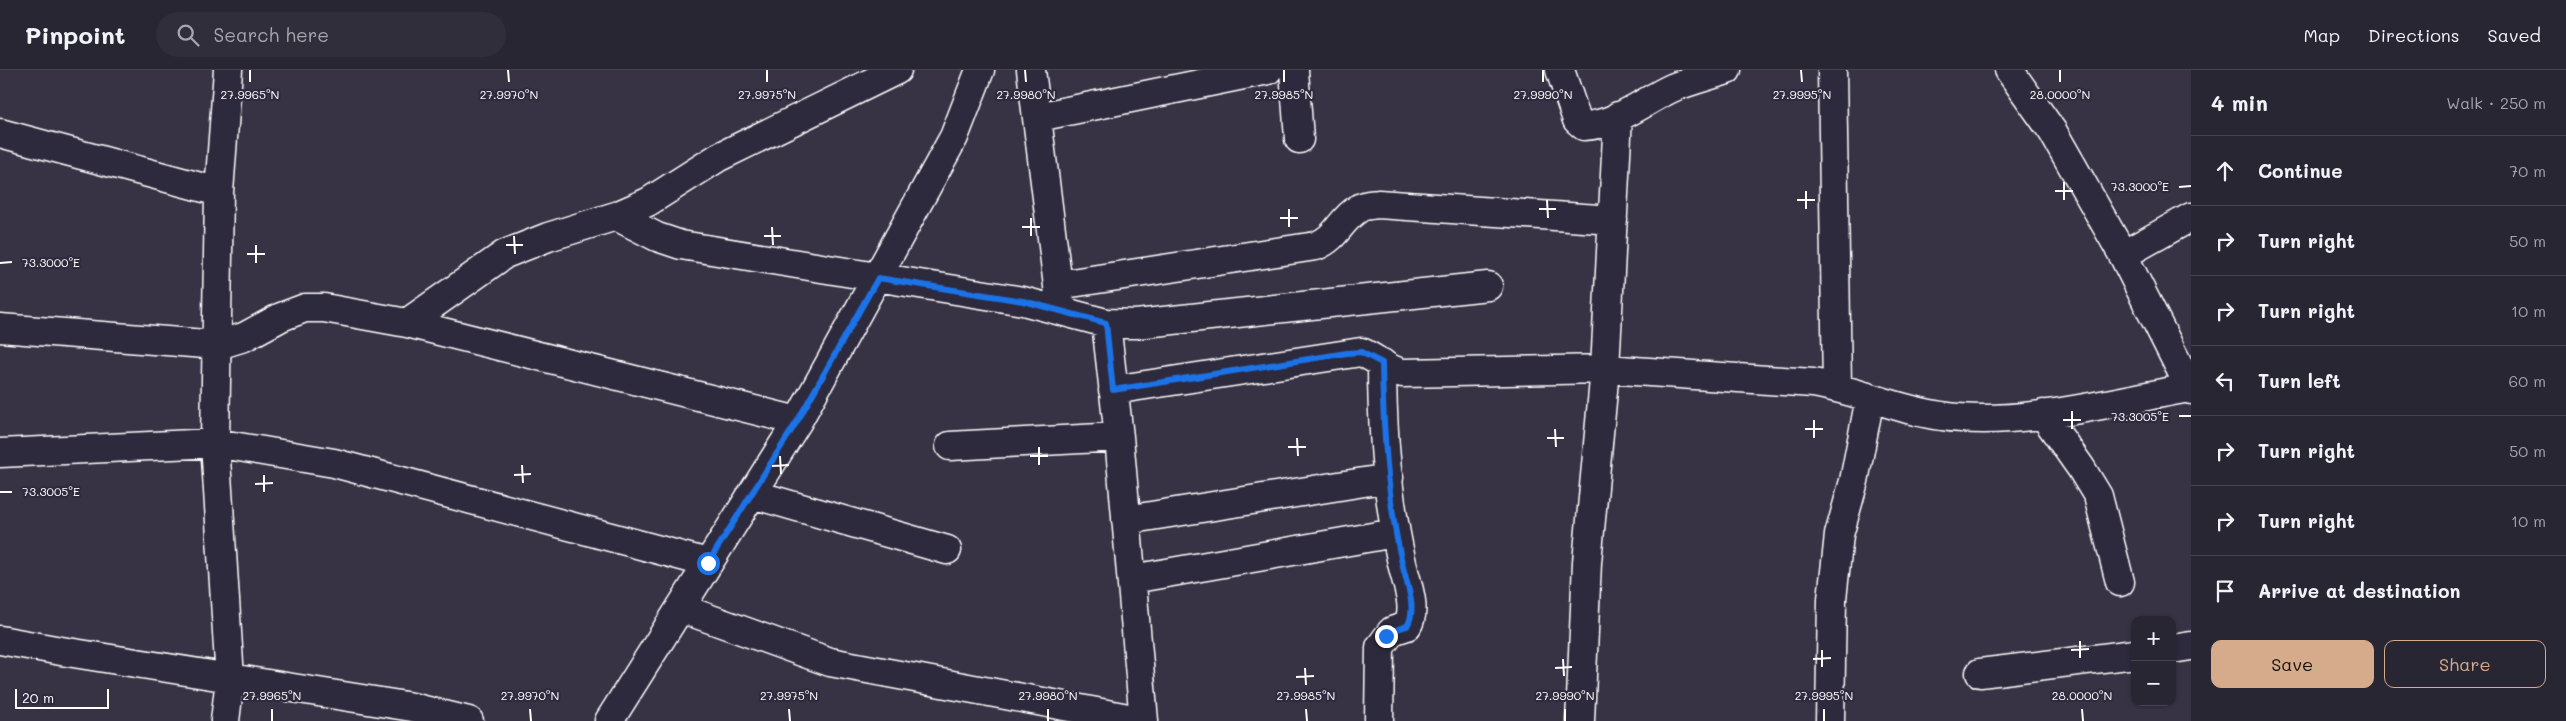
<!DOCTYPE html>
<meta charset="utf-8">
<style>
body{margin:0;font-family:Mali,sans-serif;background:#312e3c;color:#f1f3f6}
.controls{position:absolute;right:15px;bottom:15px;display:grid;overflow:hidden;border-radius:10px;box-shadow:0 1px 4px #0004}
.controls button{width:45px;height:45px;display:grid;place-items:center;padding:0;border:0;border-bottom:1px solid #45434f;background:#292634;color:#f1f3f6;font:25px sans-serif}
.scale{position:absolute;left:15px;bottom:12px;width:94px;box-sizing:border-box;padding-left:5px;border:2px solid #fff;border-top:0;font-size:14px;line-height:18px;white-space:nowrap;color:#fff;-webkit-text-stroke:4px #2f2a3d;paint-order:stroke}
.stop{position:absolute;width:15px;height:15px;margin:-11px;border:4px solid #1a73e8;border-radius:50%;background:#fff}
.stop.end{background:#1a73e8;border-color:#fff;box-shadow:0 1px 5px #0008}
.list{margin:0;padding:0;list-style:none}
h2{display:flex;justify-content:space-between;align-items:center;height:65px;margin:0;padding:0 20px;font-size:21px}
h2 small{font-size:16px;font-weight:400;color:#a5a5ac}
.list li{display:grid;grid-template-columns:32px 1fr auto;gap:15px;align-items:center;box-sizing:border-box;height:70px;padding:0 20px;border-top:1px solid #45434f}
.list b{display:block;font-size:19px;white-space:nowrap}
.list em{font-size:16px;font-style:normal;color:#a5a5ac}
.actions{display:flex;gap:10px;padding:15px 20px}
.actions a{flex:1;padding:11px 0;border:1px solid #d6ab8b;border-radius:10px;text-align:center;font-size:18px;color:#d6ab8b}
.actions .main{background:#d6ab8b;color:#111}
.icon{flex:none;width:28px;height:28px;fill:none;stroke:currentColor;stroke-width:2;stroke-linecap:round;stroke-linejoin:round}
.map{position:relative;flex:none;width:2191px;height:651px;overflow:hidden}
header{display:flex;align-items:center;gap:30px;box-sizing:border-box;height:70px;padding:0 25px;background:#292634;border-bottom:1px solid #45434f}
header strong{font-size:24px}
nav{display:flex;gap:28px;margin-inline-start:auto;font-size:18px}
.search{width:350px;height:45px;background:#312e3c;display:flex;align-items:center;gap:12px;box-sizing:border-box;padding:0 18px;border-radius:28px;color:#a5a5ac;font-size:19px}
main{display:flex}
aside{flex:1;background:#292634}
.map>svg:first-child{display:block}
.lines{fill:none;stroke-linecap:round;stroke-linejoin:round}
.street-casing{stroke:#fff;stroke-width:31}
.secondary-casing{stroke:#fff;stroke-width:31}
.street{stroke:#2f2a3d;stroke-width:28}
.secondary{stroke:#2f2a3d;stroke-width:28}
.route{stroke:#1a73e8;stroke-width:6}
.ticks{fill:none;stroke:#fff;stroke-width:2}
.ticks-label{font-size:12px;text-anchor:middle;fill:#fff;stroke:#2f2a3d;stroke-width:4.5;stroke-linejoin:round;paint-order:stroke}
</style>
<header>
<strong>Pinpoint</strong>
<div class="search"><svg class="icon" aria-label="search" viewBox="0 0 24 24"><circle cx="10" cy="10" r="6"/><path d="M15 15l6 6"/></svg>Search here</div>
<nav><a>Map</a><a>Directions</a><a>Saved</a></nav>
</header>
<main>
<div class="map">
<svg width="2191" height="651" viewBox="0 0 2191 651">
<rect width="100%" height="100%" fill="#373345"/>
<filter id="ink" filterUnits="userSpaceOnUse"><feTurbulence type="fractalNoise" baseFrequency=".02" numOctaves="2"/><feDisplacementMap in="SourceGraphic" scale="10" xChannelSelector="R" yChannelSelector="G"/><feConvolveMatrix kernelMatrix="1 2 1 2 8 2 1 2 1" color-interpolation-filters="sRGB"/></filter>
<g filter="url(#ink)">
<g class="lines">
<g class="street-casing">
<path id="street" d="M1031 0 1060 232
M1294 0 1299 69
M1560 0 1577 50 1584 56C1616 55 1644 31 1672 18 1689 11 1709 6 1727 0
M1832 0 1837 317
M1038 47 1268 0
M0 63 219 122
M616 146 657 167 681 175 1023 231 1106 253 1136 254 1488 216
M2123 185 2191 147
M1058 215 1316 176C1338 167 1340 150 1358 139 1363 135 1371 135 1378 134L1613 150
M407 253 505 184 548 167 616 146 648 132 719 87 897 0
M1106 253 1119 367 1144 651
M0 258 218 275 244 267 281 247 305 238H324L407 253 798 351
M1113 320 1361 282C1376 288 1386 299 1402 303L1605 299 1813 313C1857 320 1897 340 1942 346 2018 358 2114 331 2189 318
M2043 344 2081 398 2098 426 2120 512
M950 376 1119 367
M0 383 215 373 334 393 708 493
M752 424 947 480
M1126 450 1389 408
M1132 509 1395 463
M680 538 830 592 1144 651
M0 570 61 581 412 637 469 651
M2172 579 2191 576
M1980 603 2135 584
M225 651 230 609 215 373 219 122 228 0
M609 651 798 351 954 67 980 0
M1379 651 1380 577 1392 561 1407 556C1418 539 1406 512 1402 493 1387 428 1382 359 1382 293
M1580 651 1587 492 1605 299 1618 46
M1830 651 1832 529 1839 465 1854 411 1870 328"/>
</g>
<g class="secondary-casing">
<path id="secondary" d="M2009 0 2053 62 2123 185 2191 320"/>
</g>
<use href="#street" class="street"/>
<use href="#secondary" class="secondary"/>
</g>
</g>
<g class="lines" filter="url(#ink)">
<path class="route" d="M708 493 798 350 878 208 1023 231 1106 253 1113 320 1347 283 1361 282 1382 293C1383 359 1387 428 1402 493 1406 512 1418 539 1407 556L1392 561 1386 566"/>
</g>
<path class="ticks" d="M250 0V12M508 0 509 12M767 0V12M1025 0 1026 12M1284 0V12M1543 0V12M1801 0 1802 12M2060 0V12M2064 112V130M2179 117 2191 116M1806 121V139M2055 121H2073M1547 130 1548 148M1797 130H1815M1289 139V157M1539 139H1556M1031 148V166M1280 148H1298M772 157 773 175M1022 157H1040M514 166 515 184M764 166H781M256 175V193M506 175H523M247 184H265M0 193 12 192M2072 341V359M2179 346H2191M1814 350V368M2063 350H2081M1555 359 1556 377M1805 359H1823M1297 368 1298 386M1547 368H1564M1039 377V395M1288 377H1306M780 386 781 404M1030 386H1048M522 395 523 413M772 396 789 395M264 405V422M514 405 531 404M255 414 273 413M0 422H12M2080 571V588M1822 580V597M2071 580 2089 579M1563 589 1564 606M1813 589 1831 588M1305 598 1306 615M1555 598 1572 597M1296 607 1314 606M272 639V651M530 639 531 651M789 639 790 651M1048 639V651M1306 639 1307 651M1565 639V651M1824 639V651M2082 639 2083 651"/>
<g class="ticks-label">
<text x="250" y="29">27.9965°N</text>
<text x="509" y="29">27.9970°N</text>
<text x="767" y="29">27.9975°N</text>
<text x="1026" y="29">27.9980°N</text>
<text x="1284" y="29">27.9985°N</text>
<text x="1543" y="29">27.9990°N</text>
<text x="1802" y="29">27.9995°N</text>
<text x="2060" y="29">28.0000°N</text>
<text x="2140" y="121">73.3000°E</text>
<text x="51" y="197">73.3000°E</text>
<text x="2140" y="351">73.3005°E</text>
<text x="51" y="426">73.3005°E</text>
<text x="272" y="630">27.9965°N</text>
<text x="530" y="630">27.9970°N</text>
<text x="789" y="630">27.9975°N</text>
<text x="1048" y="630">27.9980°N</text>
<text x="1306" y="630">27.9985°N</text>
<text x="1565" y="630">27.9990°N</text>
<text x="1824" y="630">27.9995°N</text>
<text x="2082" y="630">28.0000°N</text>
</g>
</svg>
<div class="controls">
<button>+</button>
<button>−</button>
</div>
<div class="scale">20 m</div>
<div class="stop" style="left:708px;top:493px"></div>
<div class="stop end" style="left:1386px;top:566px"></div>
</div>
<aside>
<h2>4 min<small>Walk · 250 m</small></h2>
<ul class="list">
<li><svg class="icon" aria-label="ahead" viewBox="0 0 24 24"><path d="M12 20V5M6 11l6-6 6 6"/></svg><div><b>Continue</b></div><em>70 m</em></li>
<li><svg class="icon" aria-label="right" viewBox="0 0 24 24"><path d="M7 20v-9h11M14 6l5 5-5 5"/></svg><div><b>Turn right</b></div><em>50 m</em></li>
<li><svg class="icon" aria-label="right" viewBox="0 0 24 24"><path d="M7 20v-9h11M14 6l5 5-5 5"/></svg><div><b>Turn right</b></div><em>10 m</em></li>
<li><svg class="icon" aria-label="left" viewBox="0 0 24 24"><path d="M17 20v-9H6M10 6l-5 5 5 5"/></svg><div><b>Turn left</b></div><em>60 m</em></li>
<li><svg class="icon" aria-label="right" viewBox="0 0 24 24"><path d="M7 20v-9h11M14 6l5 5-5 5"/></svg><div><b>Turn right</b></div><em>50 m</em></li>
<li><svg class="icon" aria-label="right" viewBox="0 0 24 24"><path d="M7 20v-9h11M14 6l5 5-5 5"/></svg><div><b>Turn right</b></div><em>10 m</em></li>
<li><svg class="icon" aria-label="arrive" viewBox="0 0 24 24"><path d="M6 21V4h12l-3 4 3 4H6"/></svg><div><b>Arrive at destination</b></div></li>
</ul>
<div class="actions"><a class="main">Save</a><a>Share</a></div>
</aside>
</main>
